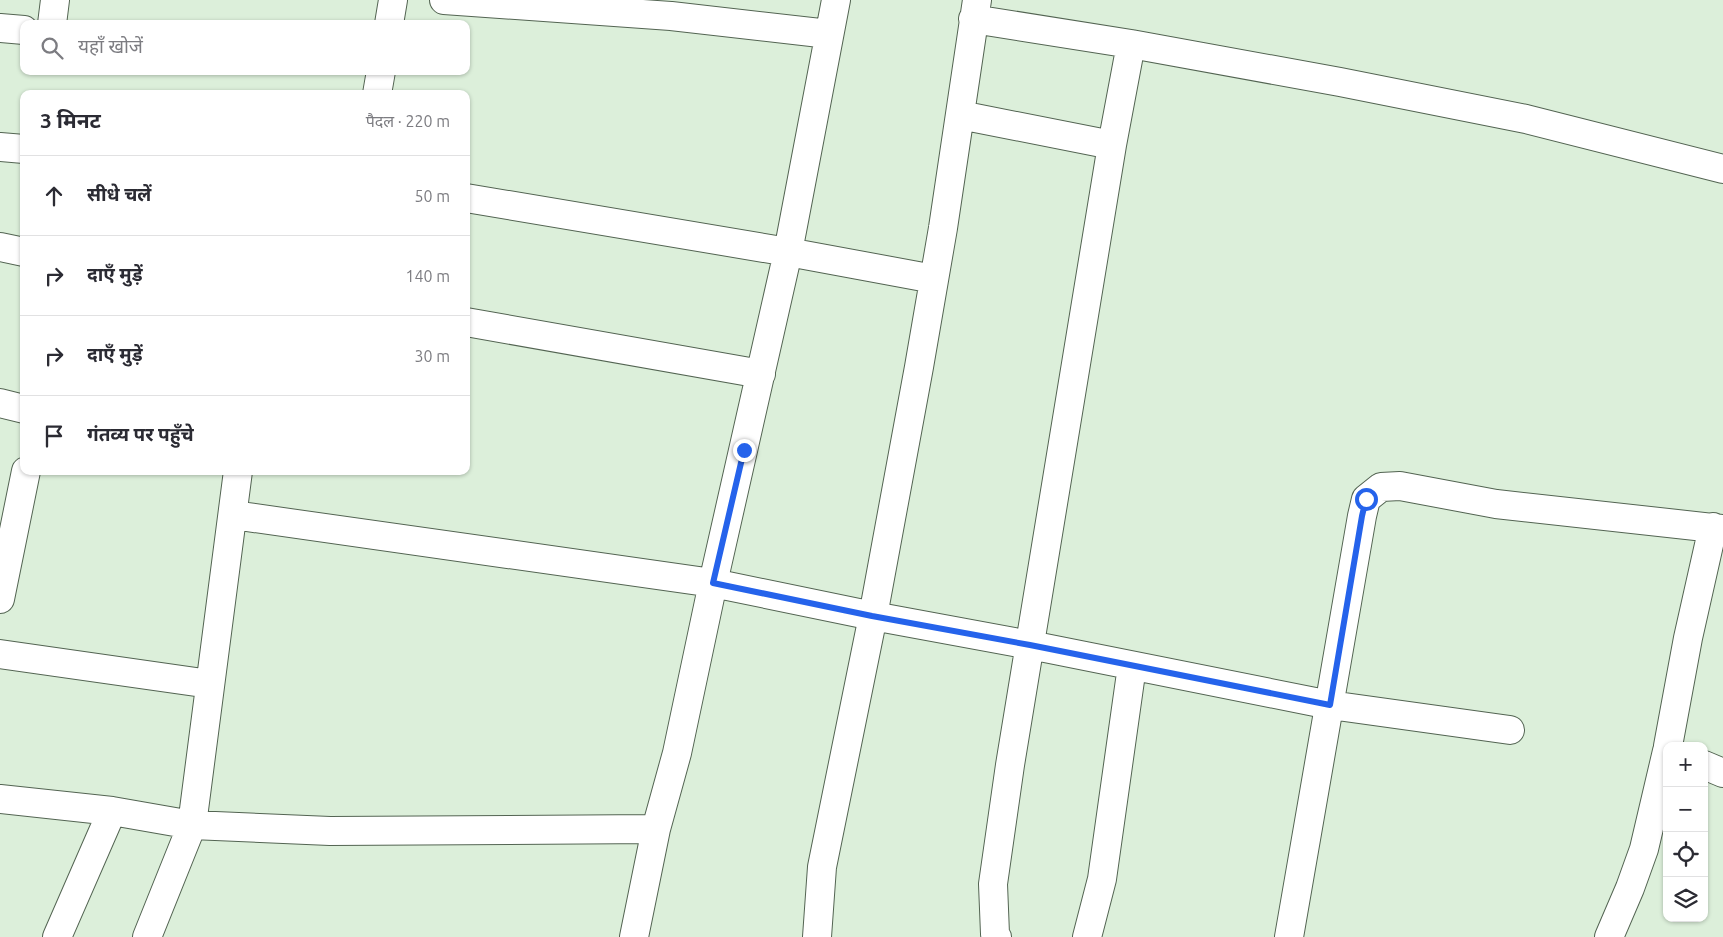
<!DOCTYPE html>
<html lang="hi">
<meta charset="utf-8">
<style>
body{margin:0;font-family:Ubuntu,"Noto Sans Devanagari",sans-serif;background:#f2f2f3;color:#2b2b33}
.controls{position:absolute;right:15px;bottom:15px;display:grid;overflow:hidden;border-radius:10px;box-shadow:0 1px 4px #0004}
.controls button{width:45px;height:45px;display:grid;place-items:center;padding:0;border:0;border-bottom:1px solid #e1e1e2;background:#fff;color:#2b2b33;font:25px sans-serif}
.stop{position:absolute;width:15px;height:15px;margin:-11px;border:4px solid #2563eb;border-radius:50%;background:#fff}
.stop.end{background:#2563eb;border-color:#fff;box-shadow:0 1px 5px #0008}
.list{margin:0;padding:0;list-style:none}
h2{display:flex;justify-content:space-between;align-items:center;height:65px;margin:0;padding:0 20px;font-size:21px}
h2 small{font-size:16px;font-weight:400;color:#7c7c81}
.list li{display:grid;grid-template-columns:32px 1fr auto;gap:15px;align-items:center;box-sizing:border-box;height:80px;padding:0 20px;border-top:1px solid #e1e1e2}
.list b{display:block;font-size:19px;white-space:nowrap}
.list em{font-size:16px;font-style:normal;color:#7c7c81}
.icon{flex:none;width:28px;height:28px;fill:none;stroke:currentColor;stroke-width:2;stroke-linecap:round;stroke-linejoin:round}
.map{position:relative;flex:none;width:1723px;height:937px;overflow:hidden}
.search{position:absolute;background:#fff;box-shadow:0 1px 4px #0004;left:20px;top:20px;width:450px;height:55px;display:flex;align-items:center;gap:12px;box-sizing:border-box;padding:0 18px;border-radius:10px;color:#7c7c81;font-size:19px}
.panel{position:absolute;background:#fff;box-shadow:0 1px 4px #0004;left:20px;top:90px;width:450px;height:385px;border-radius:10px}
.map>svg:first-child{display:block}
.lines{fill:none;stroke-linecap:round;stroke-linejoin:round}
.minor-casing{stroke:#536452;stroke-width:30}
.minor{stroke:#fff;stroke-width:28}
.route{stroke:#2563eb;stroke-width:6}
</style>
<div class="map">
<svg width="1723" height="937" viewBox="0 0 1723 937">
<rect width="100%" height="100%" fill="#dcefda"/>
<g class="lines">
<g class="minor-casing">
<path id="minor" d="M444 0 671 16 829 34
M973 19 1131 44 1340 82 1526 119 1723 169
M52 24 55 0
M389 24 393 0
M0 28 24 30
M377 94 381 71
M960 115 1112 145
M0 147 24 149
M466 198 788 252 934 279
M0 247 24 252
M466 322 761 374
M0 403 24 409
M233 515 713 583 873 616 1030 645 1330 705 1510 730
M0 599 26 471
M0 654 210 684
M1668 746 1688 638 1713 527
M1704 765 1723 773
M0 799 112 811 192 825 330 831 656 829 677 753 713 583 788 252 836 0
M57 937 112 811
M147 937 192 825 238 471
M634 937 656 829
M817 937 822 867 873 616 919 367 943 228 977 0
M997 937 995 934 993 884 1010 765 1112 145 1131 44
M1087 937 1102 879 1132 666
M1289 937 1362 516 1366 499 1381 487 1400 486 1496 504 1723 529
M1609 937 1630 888 1644 849 1667 751"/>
</g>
<use href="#minor" class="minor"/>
</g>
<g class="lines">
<path class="route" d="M744 450 713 583 872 616 1030 645 1330 705 1362 516 1366 499"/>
</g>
</svg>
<div class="controls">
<button>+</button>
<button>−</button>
<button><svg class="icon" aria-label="locate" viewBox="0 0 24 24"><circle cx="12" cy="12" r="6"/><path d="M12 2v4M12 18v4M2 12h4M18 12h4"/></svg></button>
<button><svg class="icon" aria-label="layers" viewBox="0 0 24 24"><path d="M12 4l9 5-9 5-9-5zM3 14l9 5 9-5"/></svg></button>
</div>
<div class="stop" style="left:1366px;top:499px"></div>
<div class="stop end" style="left:744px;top:450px"></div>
<div class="search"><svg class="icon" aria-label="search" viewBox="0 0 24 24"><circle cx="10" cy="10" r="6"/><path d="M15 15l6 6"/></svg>यहाँ खोजें</div>
<section class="panel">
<h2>3 मिनट<small>पैदल · 220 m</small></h2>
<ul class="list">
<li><svg class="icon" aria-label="ahead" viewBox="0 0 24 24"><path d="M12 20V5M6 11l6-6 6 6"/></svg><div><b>सीधे चलें</b></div><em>50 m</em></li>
<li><svg class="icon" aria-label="right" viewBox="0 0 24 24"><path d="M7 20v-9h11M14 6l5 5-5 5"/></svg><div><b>दाएँ मुड़ें</b></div><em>140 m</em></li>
<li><svg class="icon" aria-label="right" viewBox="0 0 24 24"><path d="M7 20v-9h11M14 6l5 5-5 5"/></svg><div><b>दाएँ मुड़ें</b></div><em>30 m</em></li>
<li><svg class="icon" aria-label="arrive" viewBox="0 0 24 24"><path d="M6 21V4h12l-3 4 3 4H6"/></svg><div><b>गंतव्य पर पहुँचे</b></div></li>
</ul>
</section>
</div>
